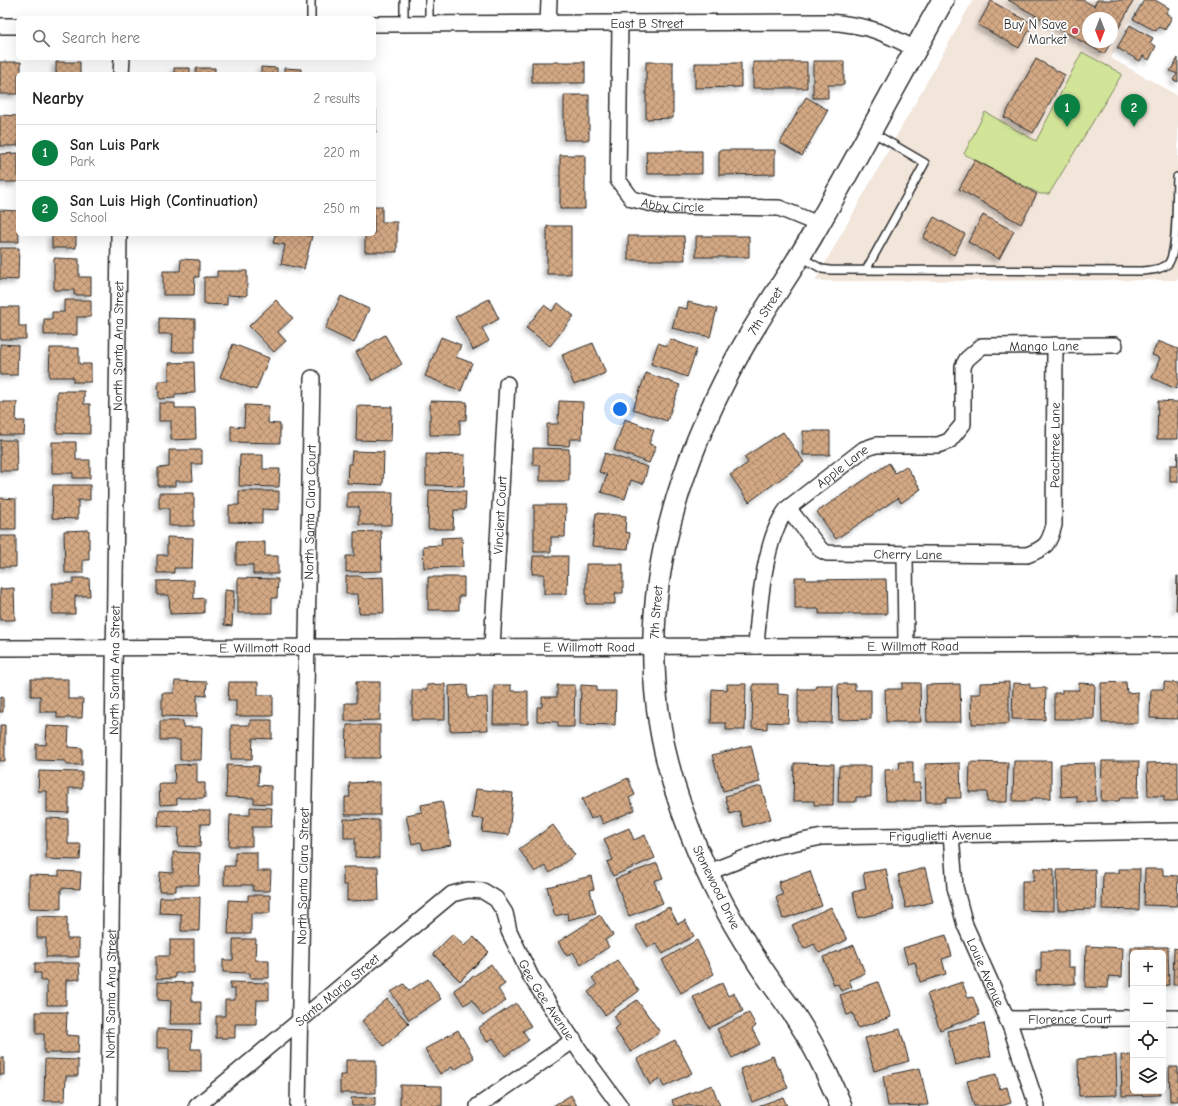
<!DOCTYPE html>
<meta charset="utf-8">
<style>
body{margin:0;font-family:"Comic Neue",sans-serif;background:#f6f6f6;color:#222}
.controls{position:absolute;right:12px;bottom:12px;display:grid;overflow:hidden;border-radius:6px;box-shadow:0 4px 16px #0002}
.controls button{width:36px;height:36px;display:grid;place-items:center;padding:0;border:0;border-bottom:1px solid #e0e0e0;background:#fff;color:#222;font:20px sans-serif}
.compass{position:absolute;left:1082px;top:12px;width:36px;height:36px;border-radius:50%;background:#fff;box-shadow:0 4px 16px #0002;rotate:180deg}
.you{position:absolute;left:620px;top:409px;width:14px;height:14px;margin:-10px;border:3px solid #fff;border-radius:50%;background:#1a73e8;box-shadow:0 0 0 6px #1a73e833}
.badge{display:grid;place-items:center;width:26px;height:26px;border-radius:50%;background:#0b8043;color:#fff;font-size:13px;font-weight:700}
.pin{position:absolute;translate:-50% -33px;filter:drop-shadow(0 1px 2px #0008)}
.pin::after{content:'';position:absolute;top:21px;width:14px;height:12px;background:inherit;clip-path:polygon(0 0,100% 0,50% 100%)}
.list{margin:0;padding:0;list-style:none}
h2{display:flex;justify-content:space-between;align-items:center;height:52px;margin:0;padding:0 16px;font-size:17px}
h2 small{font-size:13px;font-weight:400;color:#767676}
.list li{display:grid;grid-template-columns:26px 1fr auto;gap:12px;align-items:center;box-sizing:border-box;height:56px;padding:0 16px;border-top:1px solid #e0e0e0}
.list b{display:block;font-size:15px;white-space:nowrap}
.list p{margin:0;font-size:13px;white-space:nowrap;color:#767676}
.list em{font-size:13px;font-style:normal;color:#767676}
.icon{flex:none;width:22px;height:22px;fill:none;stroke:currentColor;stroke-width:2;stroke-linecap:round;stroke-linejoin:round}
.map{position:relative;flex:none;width:1178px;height:1106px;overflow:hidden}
.search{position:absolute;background:#fff;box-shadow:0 4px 16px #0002;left:16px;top:16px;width:360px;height:44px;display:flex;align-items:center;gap:10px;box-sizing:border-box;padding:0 14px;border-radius:6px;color:#767676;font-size:15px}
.panel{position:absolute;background:#fff;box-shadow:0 4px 16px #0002;left:16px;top:72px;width:360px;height:164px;border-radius:6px}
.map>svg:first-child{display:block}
.built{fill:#f2e5da;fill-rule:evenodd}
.green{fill:#d1e498;stroke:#7e8862}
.building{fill:url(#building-cross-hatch);stroke:#2b2b2b;filter:url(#shadow)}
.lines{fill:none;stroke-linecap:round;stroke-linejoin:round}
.lane-casing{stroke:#2b2b2b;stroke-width:10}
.street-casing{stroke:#2b2b2b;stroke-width:18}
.secondary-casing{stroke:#2b2b2b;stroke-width:24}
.lane{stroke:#fff;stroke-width:7}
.street{stroke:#fff;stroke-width:15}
.secondary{stroke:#fff;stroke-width:21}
.poi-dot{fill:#d1495b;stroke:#fff;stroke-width:1.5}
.labels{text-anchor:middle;stroke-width:3.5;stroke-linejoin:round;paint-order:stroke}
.street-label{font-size:13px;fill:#2b2b2b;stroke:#fff}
.poi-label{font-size:13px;fill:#2b2b2b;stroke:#fff;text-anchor:end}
</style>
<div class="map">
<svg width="1178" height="1106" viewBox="0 0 1178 1106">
<defs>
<pattern id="building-cross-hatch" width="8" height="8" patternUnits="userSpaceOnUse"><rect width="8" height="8" fill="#d3a884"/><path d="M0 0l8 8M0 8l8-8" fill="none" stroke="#ab896c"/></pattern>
<filter id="shadow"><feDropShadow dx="-3.5" dy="3.5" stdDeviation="2" flood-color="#0004"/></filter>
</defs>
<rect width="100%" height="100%" fill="#fff"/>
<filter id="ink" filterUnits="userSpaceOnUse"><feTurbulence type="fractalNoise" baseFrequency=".025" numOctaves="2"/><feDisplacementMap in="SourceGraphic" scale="8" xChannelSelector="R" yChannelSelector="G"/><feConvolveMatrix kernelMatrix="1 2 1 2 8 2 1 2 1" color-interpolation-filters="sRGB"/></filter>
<g filter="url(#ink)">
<path class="built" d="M973 0H1140L1111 58 1178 96V280L815 281ZM1088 18H1112V42H1088ZM985 113 1036 141 1049 194H1040L964 154Z"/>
<path class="green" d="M1082 52 1122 74 1049 194H1040L964 154 985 112 1036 141Z"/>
<path class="building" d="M1008 0H1083L1094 6 1097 0H1134L1112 40V18H1088V42H1111L1104 54Z
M1144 0H1155L1169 8 1166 13 1172 17 1165 30 1159 27 1156 31 1133 19Z
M991 1 1033 24 1019 48 978 25Z
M1130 25 1153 38 1150 43 1156 46 1149 60 1143 56 1140 61 1117 48Z
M1178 58V82L1173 80 1177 74 1170 71Z
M1036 59 1065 75 1033 133 1004 117Z
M813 61H844V85H828V98H813Z
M0 62H21V74H18V94H0Z
M56 62H80V74H56Z
M532 62H585V83H532Z
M646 62H673V118L646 119Z
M753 62H807V88H753Z
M695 63H741V87L695 88Z
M261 67 277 68V74H261Z
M174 68H190V74H174Z
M196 68H215V74H196Z
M284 68 301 69V74H284Z
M564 95H589V140H564Z
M806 97 828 110 802 156 780 143Z
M374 109H376V132H374Z
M0 115 18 116V146H0Z
M719 150H775V174L719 175Z
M646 151H702V174H647Z
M18 153V182H0V154Z
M560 155H585V209H560Z
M975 160 1037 194 1021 224 959 189Z
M374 206H382V222H397V252H365V234H374Z
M0 210 18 211 19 242H0Z
M983 215 1014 231 999 259 968 242Z
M934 217 965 234 954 255 923 238Z
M547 226H571V274H547Z
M52 234H76V248H52Z
M275 234H301L312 236 304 269 281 264 285 245 273 243Z
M628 236H684L685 260H628Z
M696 236H749V257H696Z
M0 248H19L18 280 0 279Z
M54 258 79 259V277H91V295H74V290H54Z
M181 259 199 260V277H195L194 295H163V271H180Z
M217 271H247V296L227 295V305L204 304V277H217Z
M341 296 369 309 354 343 325 329Z
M489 299 499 319 482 328 489 341 473 350 455 317Z
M64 300H91V317H77V335H44V319H52V312H64Z
M276 300 293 318 278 332 286 341 274 352 249 326Z
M688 302 717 309 710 337 672 328 678 307 687 309Z
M558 303 574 316 550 346 526 328 544 305 552 311Z
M0 307H19V326H26V339H0Z
M159 318 195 319V352H172L173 334H159Z
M385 335 402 364 373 381 356 352Z
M441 337 461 345 456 357 472 363 461 391 425 376Z
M670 339 697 349 687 377 651 364 658 343 667 346Z
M1158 341 1178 349V384L1176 389 1152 378 1160 358 1152 355Z
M593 343 606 373 574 385 562 355Z
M0 344 18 345 17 375H0Z
M233 344 269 358 256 390 220 377Z
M50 348H79V364H91V382H73V377H49Z
M194 362 195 393 175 394V398L159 399 158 381H169V363Z
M646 373 680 385 667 421 633 409Z
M57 391H84V404H90V434L57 433Z
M430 401 467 402 466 420H460V435H430Z
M559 401 583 402 582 439H570L569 446 547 445V424H558Z
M1158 401 1178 402V439H1157Z
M0 402H17L16 421H25L24 435H0Z
M159 403H175V408H195L196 439 171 440V421H159Z
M245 405 269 406 268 423 280 424V443L231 442V426L244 427Z
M357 406 392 407 391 441 356 440Z
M625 419 654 430 649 444 656 446 649 463 614 450Z
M803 431H830V455H803Z
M783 432 804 462 749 502 730 475 748 463 744 457Z
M0 440H16L17 471H0Z
M52 442H76V460H90V478H73V473H52Z
M533 448 569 449V481H540V465H533Z
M169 450H202V464H192L193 481H175V486H158V468L169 467Z
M352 451 384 452 383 485 347 483 348 464H351Z
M1178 452V482H1170V465H1177Z
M605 453 648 467 643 484 631 480 625 499 601 492 607 475 599 472Z
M426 454 465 455 464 486 426 485Z
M240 455H263V469H280L279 487 239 486Z
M889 463 895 473 906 466 921 489 901 503 898 498 836 539 817 512Z
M53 485H90V500H78V519L52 518Z
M429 490 466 491 465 510H454L453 529H428Z
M239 491H279V510L262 509V523L229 522V505H239Z
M347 492H393L392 525H359V507H347Z
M159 493H194V526H169V508H159Z
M0 498 16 499V529H0Z
M534 505H566L565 537H551V552H534Z
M596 513 626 516 625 532 630 533 628 549 592 546Z
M89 530V560H83V573H65L64 531Z
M381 531 382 571 346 572V556H354V532Z
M0 536H16V567H0Z
M167 537 193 538 192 568H174V573H157V555H167Z
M462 537 463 567 424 568 423 546 442 545 441 538Z
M236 542H265V556H278V574H253V565H236Z
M533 556H568L567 594H544V574H532Z
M586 564H623V593H615V604H586Z
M346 576H361V578L383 577 384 613H359L358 594H346Z
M1177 576H1178V610H1176Z
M428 577H464V596H459V610H428Z
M795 577H806V580L886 579 887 614H819V609H795Z
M73 578H89L90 596H75V614H52V583H73Z
M238 578 278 579 277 598H272V613H238Z
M194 580V599L204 598V613L170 614 169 595H157V581Z
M14 588 15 620H0V589Z
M225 590 234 591 232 626 224 625Z
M31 679H68V699H83L82 718H57V712H40V696H31Z
M175 681 207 682 206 696 197 695V717L162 716V693H174Z
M229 682H258V695H273V716H236V700H228Z
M356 682H380V720L345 721V703H356Z
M1009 682V724H972L971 694H980V683Z
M1126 682 1127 693 1138 692V723H1102L1101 683Z
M1164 682 1178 683V719L1150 718 1151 689H1164Z
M902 683H920L921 722H886L885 689H902Z
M1013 683 1030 684V688H1046L1045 720 1012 719Z
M1079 683 1095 684 1094 719H1054V693H1062V690H1079Z
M445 684V720H412V690H427V685Z
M727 684H746L745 730H726V723H711L712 689 727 690Z
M753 684H778V694L789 695 788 723 767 722V729L752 728Z
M838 684H855V690H871V719L839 720Z
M960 684 961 722H927L926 685Z
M467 685 468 698 487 697 488 730 450 731 449 686Z
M494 685H511V691H528V724H493Z
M557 685H575L574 727H558V722L537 721V707H542V697H557Z
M581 685 597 686V691H616L615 725 580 724Z
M816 685H833L832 723 798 722V689H815Z
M3 697V712H0V698Z
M250 720H272V739L253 738 252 759H231V725H250Z
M160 721H183V727H202L201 760H180V740H160Z
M0 725H5V761H0Z
M347 725H380V758H346Z
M47 726 69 727 68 747 82 748V765H66V761L36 760V744L46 745Z
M751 745 760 782 723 791 712 755Z
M1014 761H1051V798H1032V801H1013Z
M1102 761H1139L1138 798H1120L1119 801H1101Z
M899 762H913V783H920L921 801H886L885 770 900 769Z
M970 762 1008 763 1007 802H987V792H969Z
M1178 762V801H1164V796H1148L1147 763Z
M794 763 834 764 833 805H814V801H793Z
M960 763 961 798H946V802H926L925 764Z
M1095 763 1096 801 1077 802V796L1061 797 1060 764Z
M197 764V783H205V798H177V804L160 805 159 784H175L174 765Z
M227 765 259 766 258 785 271 786V804L254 803V798L226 797Z
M839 766H871V797H856V802H838Z
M39 771 82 772V788H69V813L47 812V791H38Z
M628 778 635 795 629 798 635 810 603 824 599 815 591 819 582 799Z
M380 782V815H345V797H350L349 783Z
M761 786 771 819 744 827 739 811 730 814 725 796Z
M476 789 513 793 509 835 482 832 484 819 472 818Z
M442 801 451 845 423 850 421 842 412 844 406 815 422 812 421 805Z
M250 807 272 808 271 827H252V846H229L230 815H250Z
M159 810 210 811V824H201L200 847 178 846 179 827 158 826Z
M46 818 68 819V844H81L80 860 46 859Z
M344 819 379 820V858L355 857V838H344Z
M553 825 575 855 550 873 545 866 535 872 519 849Z
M629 828 634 840 645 835 655 858 613 876 607 862 613 860 604 839Z
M173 852 200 853 199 885H176V891H159L160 872 173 873Z
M235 852H257V871H271L270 891H253V885H224V866H235Z
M657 863 663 878 654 881 663 903 629 916 615 879Z
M343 867H378L379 900 347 901V885H343Z
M925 868 933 902 906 908 898 875Z
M1034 868 1054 869V911L1022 910V881H1034Z
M886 869 894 910 858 918 853 892 866 889 863 873Z
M1095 869 1096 909 1058 910 1057 870Z
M1119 869H1140L1139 910 1102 909 1103 873H1119Z
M1145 869H1163V875L1178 876 1177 906 1144 905Z
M59 871 81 872 80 889 61 888V909L29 908V875L59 876Z
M810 871 822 906 783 919 776 897 783 895 778 882Z
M591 876 594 889 590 890 596 913 568 920 567 913 555 916 547 887Z
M248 895H270V913H251V934H228L229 900 248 901Z
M160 897H200L199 931H181V914L159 913Z
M669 907 678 924 685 920 694 936 663 954 656 943 648 947 635 926Z
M831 907 847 940 819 953 814 944 804 949 792 925Z
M600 915 613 935 605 940 609 947 581 965 573 952 567 956 558 942Z
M37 916 67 917V939H79V957H46V938H37Z
M453 934 464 946 474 937 489 952 460 981 433 954Z
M946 935 952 956 942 959 946 974 920 982 915 962 908 964 903 948Z
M233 939H256L255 960H269V978H250V973L223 972V960H233Z
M170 940H194V973H175V978L156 979V956H170Z
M697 940 714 974 681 993 662 960Z
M854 945 865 973 849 980 852 987 841 991 838 984 834 985 823 957Z
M1086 946 1123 948 1122 977 1109 976 1108 988 1085 987Z
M1131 947H1168L1169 985 1163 986V953H1133V986L1131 987Z
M1174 948 1178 949V985H1173Z
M1041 951H1068V967H1075V984L1036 985V971H1041Z
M617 960 639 991 605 1015 588 992 597 985 592 978Z
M35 963H79L80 979 66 980V1005H47V981H41V973H35Z
M491 964 505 984 498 989 506 1001 483 1016 472 1000 464 1005 454 990Z
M428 979 441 999 409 1020 391 992 404 984 409 991Z
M158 982 192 983V1002H201V1024H170L171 1001 158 1000Z
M230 982 269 983V1000H257L256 1024H235V1038H216V1016H225V1000H235V989H230Z
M878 982 891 1017 858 1028 853 1013 847 1015 840 995Z
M962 982 968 998 973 997 980 1015 940 1030 927 994Z
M722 983 728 996 734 993 743 1011 709 1028 693 997Z
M387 999 409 1024 384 1046 362 1021Z
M637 1000 660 1032 631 1052 614 1029 620 1025 614 1016Z
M516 1003 531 1026 523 1031 529 1040 505 1056 493 1038 487 1042 478 1028Z
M36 1012H67L66 1035 79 1036 78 1053H44V1034H36Z
M749 1013 756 1026 752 1029 760 1044 732 1058 717 1029Z
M984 1023 991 1056 955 1065 947 1031Z
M157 1029 192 1030 191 1049H201V1072L169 1071V1048H157Z
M900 1029 909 1061 874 1071 865 1038Z
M458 1030 474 1058 454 1070 452 1067 440 1074 425 1049Z
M675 1040 692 1073 664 1087 660 1079 650 1085 637 1059Z
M1116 1055 1117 1095 1079 1096 1078 1059Z
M1121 1055H1133V1091H1160V1095L1122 1096Z
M773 1056 778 1069 780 1068 788 1088 752 1102 740 1069Z
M0 1058H4V1075H0Z
M45 1059 78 1060V1076H66L65 1101H44Z
M346 1060H376V1093H340V1075H346Z
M1169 1067H1178V1101H1170Z
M920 1068 928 1105 888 1106 883 1076Z
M996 1074 1000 1089 1007 1087 1011 1103 1000 1106H974L967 1081Z
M400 1085 442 1086V1106H400Z
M712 1085 720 1106H674L672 1100Z
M571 1095 577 1106H553Z
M375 1097V1106H352L351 1098Z
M783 1097 787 1106H758Z"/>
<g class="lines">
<g class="lane-casing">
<path id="lane" d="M311 0V18
M404 0V23
M429 0V23
M801 257 822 269 830 270 1143 271C1151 270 1161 270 1168 264 1178 253 1176 195 1177 177
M866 270 925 163 872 132"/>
</g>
<g class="street-casing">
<g id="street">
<path id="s1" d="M374 24 828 22C866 25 882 31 915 49"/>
<path d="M548 24 549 0"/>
<path id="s2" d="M620 24 618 180 632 199 661 206 779 208 818 224"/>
<path d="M0 26H18"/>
<path d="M121 74 122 58"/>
<path id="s3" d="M788 508 821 550 827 553 1027 555C1046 548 1049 544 1054 525L1055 345"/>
<path d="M905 555 906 645"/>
<path id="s4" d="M756 646C759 609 764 536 788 508L864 449 876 445H938L949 441 963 424V366L967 359 982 346 1115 345"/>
<path id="s5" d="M492 647 507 384"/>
<path id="s6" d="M0 648 1178 645"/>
<path id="s7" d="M951 834 955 887 965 925 1011 1028 1037 1106"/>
<path id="s8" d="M709 872 773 847 822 837 1178 831"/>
<path d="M1163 1018H1178"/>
<path id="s9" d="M1007 1019 1133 1018"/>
<path id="s10" d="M109 1106 119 234"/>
<path id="s11" d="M197 1106 452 894 468 890 483 891 496 899 505 913 509 931 531 977 582 1054 620 1106"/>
<path id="s12" d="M298 1106 312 378"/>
<path d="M478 1106 574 1040"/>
</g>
</g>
<g class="secondary-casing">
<g id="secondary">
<path id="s13" d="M841 1106C829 1078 817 1050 800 1024 786 1001 769 981 755 958 725 913 700 861 682 810 626 653 658 504 735 361 758 318 787 278 812 236 857 158 899 78 943 0"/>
</g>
</g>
<use href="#lane" class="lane"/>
<use href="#street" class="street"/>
<use href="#secondary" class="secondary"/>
</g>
</g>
<circle class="poi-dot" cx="1075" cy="31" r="4"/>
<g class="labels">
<g class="street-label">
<text dy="5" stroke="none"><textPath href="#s1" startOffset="273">East B Street</textPath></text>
<text dy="5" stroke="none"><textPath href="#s2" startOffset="221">Abby Circle</textPath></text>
<text dy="5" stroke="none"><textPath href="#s13" startOffset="862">7th Street</textPath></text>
<text dy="5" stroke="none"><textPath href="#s10" startOffset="760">North Santa Ana Street</textPath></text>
<text dy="5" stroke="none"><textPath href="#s4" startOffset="496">Mango Lane</textPath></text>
<text dy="5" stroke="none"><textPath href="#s3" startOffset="383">Peachtree Lane</textPath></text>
<text dy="5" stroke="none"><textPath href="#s4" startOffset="212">Apple Lane</textPath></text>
<text dy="5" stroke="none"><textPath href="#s12" startOffset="594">North Santa Clara Court</textPath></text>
<text dy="5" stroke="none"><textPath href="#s5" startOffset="132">Vincient Court</textPath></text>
<text dy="5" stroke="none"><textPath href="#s3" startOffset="141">Cherry Lane</textPath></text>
<text dy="5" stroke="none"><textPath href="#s13" startOffset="538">7th Street</textPath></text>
<text dy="5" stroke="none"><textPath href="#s6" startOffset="913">E. Willmott Road</textPath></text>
<text dy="5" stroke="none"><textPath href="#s6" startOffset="265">E. Willmott Road</textPath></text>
<text dy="5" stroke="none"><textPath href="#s6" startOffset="589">E. Willmott Road</textPath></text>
<text dy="5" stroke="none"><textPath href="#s10" startOffset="436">North Santa Ana Street</textPath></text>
<text dy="5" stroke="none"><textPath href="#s8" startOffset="237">Friguglietti Avenue</textPath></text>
<text dy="5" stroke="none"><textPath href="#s12" startOffset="230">North Santa Clara Street</textPath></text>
<text transform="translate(717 887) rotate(64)" y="5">Stonewood Drive</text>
<text dy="5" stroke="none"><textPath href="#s7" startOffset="144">Louie Avenue</textPath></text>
<text dy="5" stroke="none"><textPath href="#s11" startOffset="182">Santa Maria Street</textPath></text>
<text dy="5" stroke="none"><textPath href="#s10" startOffset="112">North Santa Ana Street</textPath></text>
<text dy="5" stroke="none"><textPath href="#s11" startOffset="492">Gee Gee Avenue</textPath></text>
<text dy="5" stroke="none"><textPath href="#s9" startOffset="63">Florence Court</textPath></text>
</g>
<g class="poi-label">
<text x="1067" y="29">Buy N Save<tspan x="1067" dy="15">Market</tspan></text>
</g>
</g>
</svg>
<div class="controls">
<button>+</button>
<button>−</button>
<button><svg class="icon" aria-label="locate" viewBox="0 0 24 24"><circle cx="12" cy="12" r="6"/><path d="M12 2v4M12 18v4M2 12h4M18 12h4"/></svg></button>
<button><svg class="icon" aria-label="layers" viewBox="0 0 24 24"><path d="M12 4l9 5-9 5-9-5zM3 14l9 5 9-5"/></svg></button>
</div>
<svg class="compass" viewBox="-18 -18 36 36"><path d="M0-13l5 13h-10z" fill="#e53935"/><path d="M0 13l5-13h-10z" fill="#767676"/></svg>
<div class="you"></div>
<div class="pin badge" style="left:1067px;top:127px">1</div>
<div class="pin badge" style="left:1134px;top:127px">2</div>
<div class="search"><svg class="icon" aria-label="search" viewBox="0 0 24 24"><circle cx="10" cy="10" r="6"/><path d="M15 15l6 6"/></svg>Search here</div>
<section class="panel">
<h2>Nearby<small>2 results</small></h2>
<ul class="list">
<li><span class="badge">1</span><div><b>San Luis Park</b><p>Park</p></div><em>220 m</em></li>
<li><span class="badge">2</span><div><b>San Luis High (Continuation)</b><p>School</p></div><em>250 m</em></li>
</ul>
</section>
</div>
